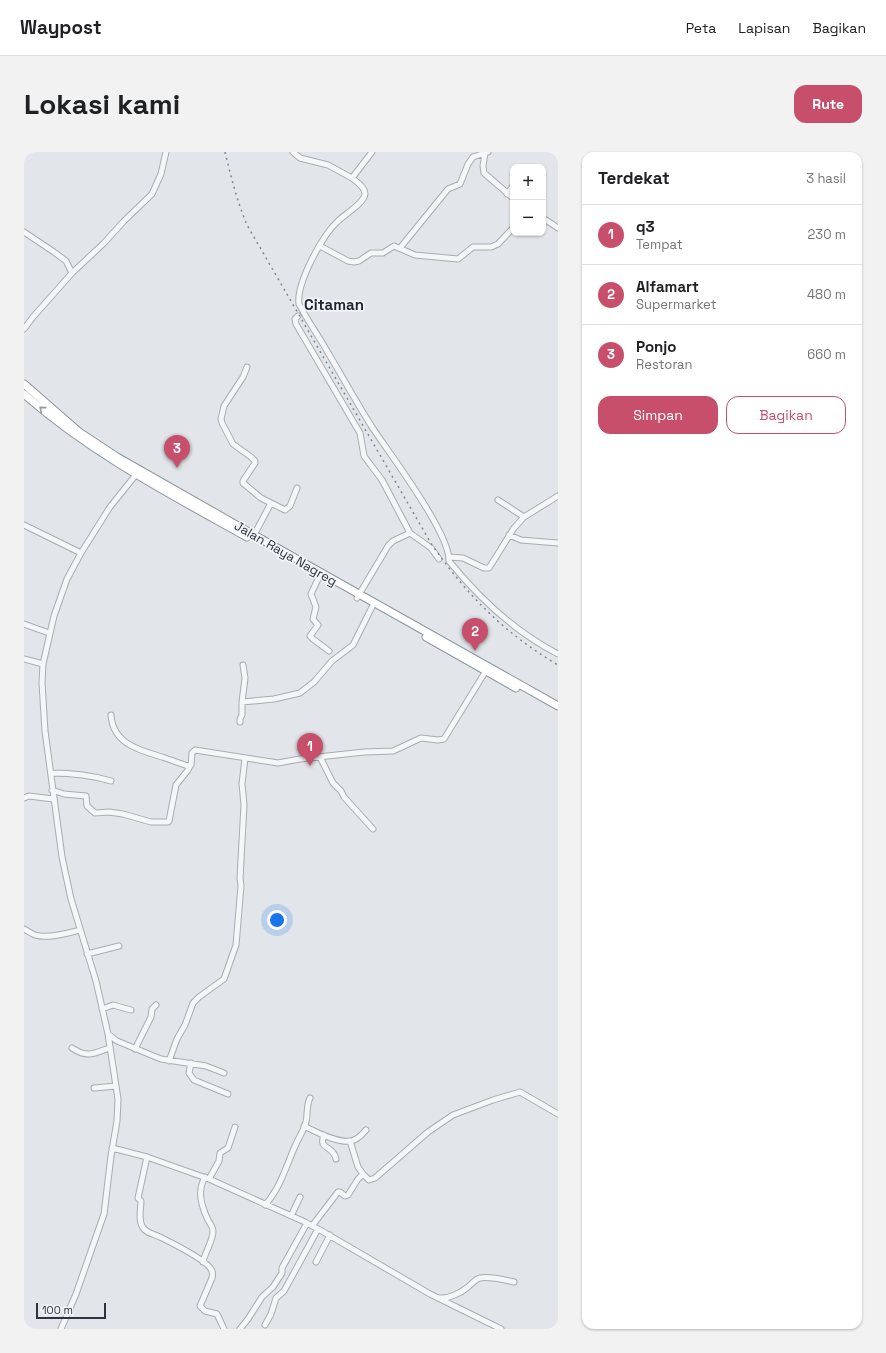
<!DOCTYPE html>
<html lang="id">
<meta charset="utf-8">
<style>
body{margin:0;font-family:"Space Grotesk",sans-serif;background:#f2f2f2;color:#202124}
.controls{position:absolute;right:12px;top:12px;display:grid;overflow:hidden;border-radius:8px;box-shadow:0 1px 3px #0004}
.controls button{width:36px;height:36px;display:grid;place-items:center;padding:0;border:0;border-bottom:1px solid #e0e0e0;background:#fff;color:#202124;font:20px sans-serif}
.scale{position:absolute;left:12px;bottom:10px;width:70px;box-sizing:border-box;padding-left:4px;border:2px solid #2b3541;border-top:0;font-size:11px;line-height:14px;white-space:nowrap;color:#2b3541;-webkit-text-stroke:3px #f2f4f7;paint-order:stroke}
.you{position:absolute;left:253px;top:768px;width:14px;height:14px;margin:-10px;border:3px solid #fff;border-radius:50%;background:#1a73e8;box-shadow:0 0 0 6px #1a73e833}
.badge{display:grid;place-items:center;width:26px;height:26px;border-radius:50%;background:#c74f6c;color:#fff;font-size:13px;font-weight:700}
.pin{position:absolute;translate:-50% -33px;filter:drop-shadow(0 1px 2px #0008)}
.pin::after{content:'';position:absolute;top:21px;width:14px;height:12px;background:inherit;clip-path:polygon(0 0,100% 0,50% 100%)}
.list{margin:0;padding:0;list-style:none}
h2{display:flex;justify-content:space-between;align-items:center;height:52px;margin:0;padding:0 16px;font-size:17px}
h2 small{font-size:13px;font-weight:400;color:#757577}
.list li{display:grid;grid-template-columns:26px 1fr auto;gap:12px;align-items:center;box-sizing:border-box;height:60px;padding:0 16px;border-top:1px solid #e0e0e0}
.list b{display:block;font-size:15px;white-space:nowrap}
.list p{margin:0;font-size:13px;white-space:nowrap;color:#757577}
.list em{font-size:13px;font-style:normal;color:#757577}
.actions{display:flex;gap:8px;padding:12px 16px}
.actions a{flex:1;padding:9px 0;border:1px solid #c74f6c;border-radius:12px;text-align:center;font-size:14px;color:#c74f6c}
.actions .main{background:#c74f6c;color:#fff}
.map{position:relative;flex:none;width:534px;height:1177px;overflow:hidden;border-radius:12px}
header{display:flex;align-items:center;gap:24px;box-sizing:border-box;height:56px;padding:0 20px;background:#fff;border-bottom:1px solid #e0e0e0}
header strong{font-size:19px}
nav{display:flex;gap:22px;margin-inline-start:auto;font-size:14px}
.intro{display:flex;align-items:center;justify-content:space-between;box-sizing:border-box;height:96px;padding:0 24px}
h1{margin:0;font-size:28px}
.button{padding:10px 18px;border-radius:12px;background:#c74f6c;color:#fff;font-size:14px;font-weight:700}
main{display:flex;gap:24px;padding:0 24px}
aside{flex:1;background:#fff;border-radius:12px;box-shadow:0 1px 3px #0004}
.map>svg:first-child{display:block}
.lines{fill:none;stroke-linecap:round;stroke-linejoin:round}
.minor-casing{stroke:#a7adb4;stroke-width:7}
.highway-casing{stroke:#8a959f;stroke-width:9}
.minor{stroke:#f5f6f8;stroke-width:5}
.highway{stroke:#fff;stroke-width:7}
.rail{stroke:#7c8792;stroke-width:1.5;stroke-dasharray:2 4;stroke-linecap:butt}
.oneway{stroke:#959aa0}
.labels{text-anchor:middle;stroke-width:3.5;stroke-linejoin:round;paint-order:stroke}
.street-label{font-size:13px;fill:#2b3541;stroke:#f2f4f7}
.quarter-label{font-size:15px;font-weight:bold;fill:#1d2632;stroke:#f2f4f7}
</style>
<header>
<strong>Waypost</strong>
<nav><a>Peta</a><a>Lapisan</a><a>Bagikan</a></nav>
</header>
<div class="intro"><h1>Lokasi kami</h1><a class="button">Rute</a></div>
<main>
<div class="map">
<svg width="534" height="1177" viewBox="0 0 534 1177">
<rect width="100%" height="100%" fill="#e2e6ea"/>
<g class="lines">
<g class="minor-casing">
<path id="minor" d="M269 0 276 6 304 13 328 26 348 0
M461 1 459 14 460 21 489 46
M328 26C333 30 341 35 341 42 340 52 319 63 313 70 298 84 272 132 275 152 283 168 294 183 303 199 318 224 332 250 348 275 365 301 426 381 425 409 455 446 491 480 534 502
M483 42 489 34
M519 66 534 76
M0 80 30 100 42 109 48 121
M296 94 324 109 330 110 335 109 347 101H359L370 94 391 103 434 107 449 95H467L474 92 489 76
M376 96 424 37 436 32 444 12 449 5 464 0
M274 164 271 167 272 172 333 276 336 281 340 304 358 328 386 381 407 396 415 407
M0 177 9 165 48 121 80 91 100 69 128 42 137 22 142 0
M223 215 219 225 200 254 197 267 198 271 209 292 227 305 231 309V311L219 329V331L237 346 261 358 266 354 273 336
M474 348 500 365
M0 373 57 401
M230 383 247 351
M485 383 497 388 534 391
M425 405 439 406 460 416H465L490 376 500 365 534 344
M295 425 287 442 292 455 289 467 294 473 286 484 289 487 305 499
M333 446 364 394 369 389 386 381
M0 472 25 481
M0 507 19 512
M218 550 221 526 219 513
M87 563C89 592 115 598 138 605 147 608 155 611 164 614L167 613 168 601 171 598 254 611 276 607 340 600 369 599 397 586 414 588 420 587 463 517
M216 570V567L218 563V550L250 547 276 541 290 530 308 509 329 493 348 455
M296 605 309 631 317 639 320 645 349 677
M27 621C48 621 67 623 87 629
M28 638 40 642 62 644 63 654 71 661 85 660 99 662 127 670H144L145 669 152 633 164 618 166 614
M0 646 5 644 29 647
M0 777C4 779 8 782 11 783 23 787 44 781 56 778
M63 802 95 794
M78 857 89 853 107 858
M84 882 93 889 137 907 182 914 200 921
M48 896C63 906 69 902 85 896
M111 897 127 865 128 857 132 853
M145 909 153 887 161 873 169 851 175 845 200 827 212 793 217 734 216 726 220 653 218 632 221 606
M167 911 165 921 170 928 204 942
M70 936 92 934
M280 974C292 980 320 995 332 987 336 985 339 981 342 978
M300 983C294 999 309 992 312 1007
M326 989 334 1015 339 1022
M88 996 123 1005 185 1027 281 1070 296 1078 406 1142 477 1177
M123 1005 114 1046 117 1049C117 1057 114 1066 118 1074 121 1081 130 1082 136 1085 148 1091 181 1107 187 1117 189 1120 189 1122 188 1126L176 1154 181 1159 193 1162 200 1177
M185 1027 195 1009 196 1001 204 996 211 975
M241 1053C257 1035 262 1014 272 992 275 985 280 978 282 970 284 962 282 954 286 946
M267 1064 276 1045
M288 1074 314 1040H316L321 1044 324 1043 334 1027 339 1022 345 1028 351 1026 404 980 429 963 469 948 496 940 534 962
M179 1110C181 1100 189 1089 189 1079 189 1075 186 1072 184 1068 180 1060 175 1046 177 1037 177 1033 179 1029 181 1025
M292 1110 306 1083
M415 1146C424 1147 437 1141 444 1135 448 1132 451 1127 456 1126 466 1124 480 1128 490 1130
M241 1173 247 1162 252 1146 260 1139 294 1077
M37 1177 52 1142 80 1062 87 1004 93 969 94 947 84 882 72 829 47 747 38 705 21 579 18 531 19 512 30 464 43 427 57 401 86 355 114 320
M216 1177 224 1167 238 1145 249 1135 258 1121V1116L283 1071"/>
</g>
<g class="highway-casing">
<path id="highway" d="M0 232 55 280 93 305 230 383 534 554
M0 242C67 301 146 342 223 385
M402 485 492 536"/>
</g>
<use href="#minor" class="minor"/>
<use href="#highway" class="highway"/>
<path class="rail" d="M201 0C207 25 213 49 223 73L408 393C444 444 480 481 534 513"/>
</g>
<defs><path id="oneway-chevron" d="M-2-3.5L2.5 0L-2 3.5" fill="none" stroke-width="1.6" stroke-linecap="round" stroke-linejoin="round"/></defs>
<use class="oneway" href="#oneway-chevron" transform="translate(18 257) rotate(-140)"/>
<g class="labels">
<g class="street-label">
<text transform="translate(262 401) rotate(30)" y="5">Jalan Raya Nagreg</text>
</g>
<g class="quarter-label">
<text x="310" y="158">Citaman</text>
</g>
</g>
</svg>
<div class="controls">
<button>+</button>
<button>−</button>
</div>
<div class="scale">100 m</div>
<div class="you"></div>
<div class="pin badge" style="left:286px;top:614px">1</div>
<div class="pin badge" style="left:451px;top:499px">2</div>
<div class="pin badge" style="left:153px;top:316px">3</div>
</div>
<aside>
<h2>Terdekat<small>3 hasil</small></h2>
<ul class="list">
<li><span class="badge">1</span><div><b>q3</b><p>Tempat</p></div><em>230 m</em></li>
<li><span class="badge">2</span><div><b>Alfamart</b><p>Supermarket</p></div><em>480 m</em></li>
<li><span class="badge">3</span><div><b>Ponjo</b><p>Restoran</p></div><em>660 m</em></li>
</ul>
<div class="actions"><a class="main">Simpan</a><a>Bagikan</a></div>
</aside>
</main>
